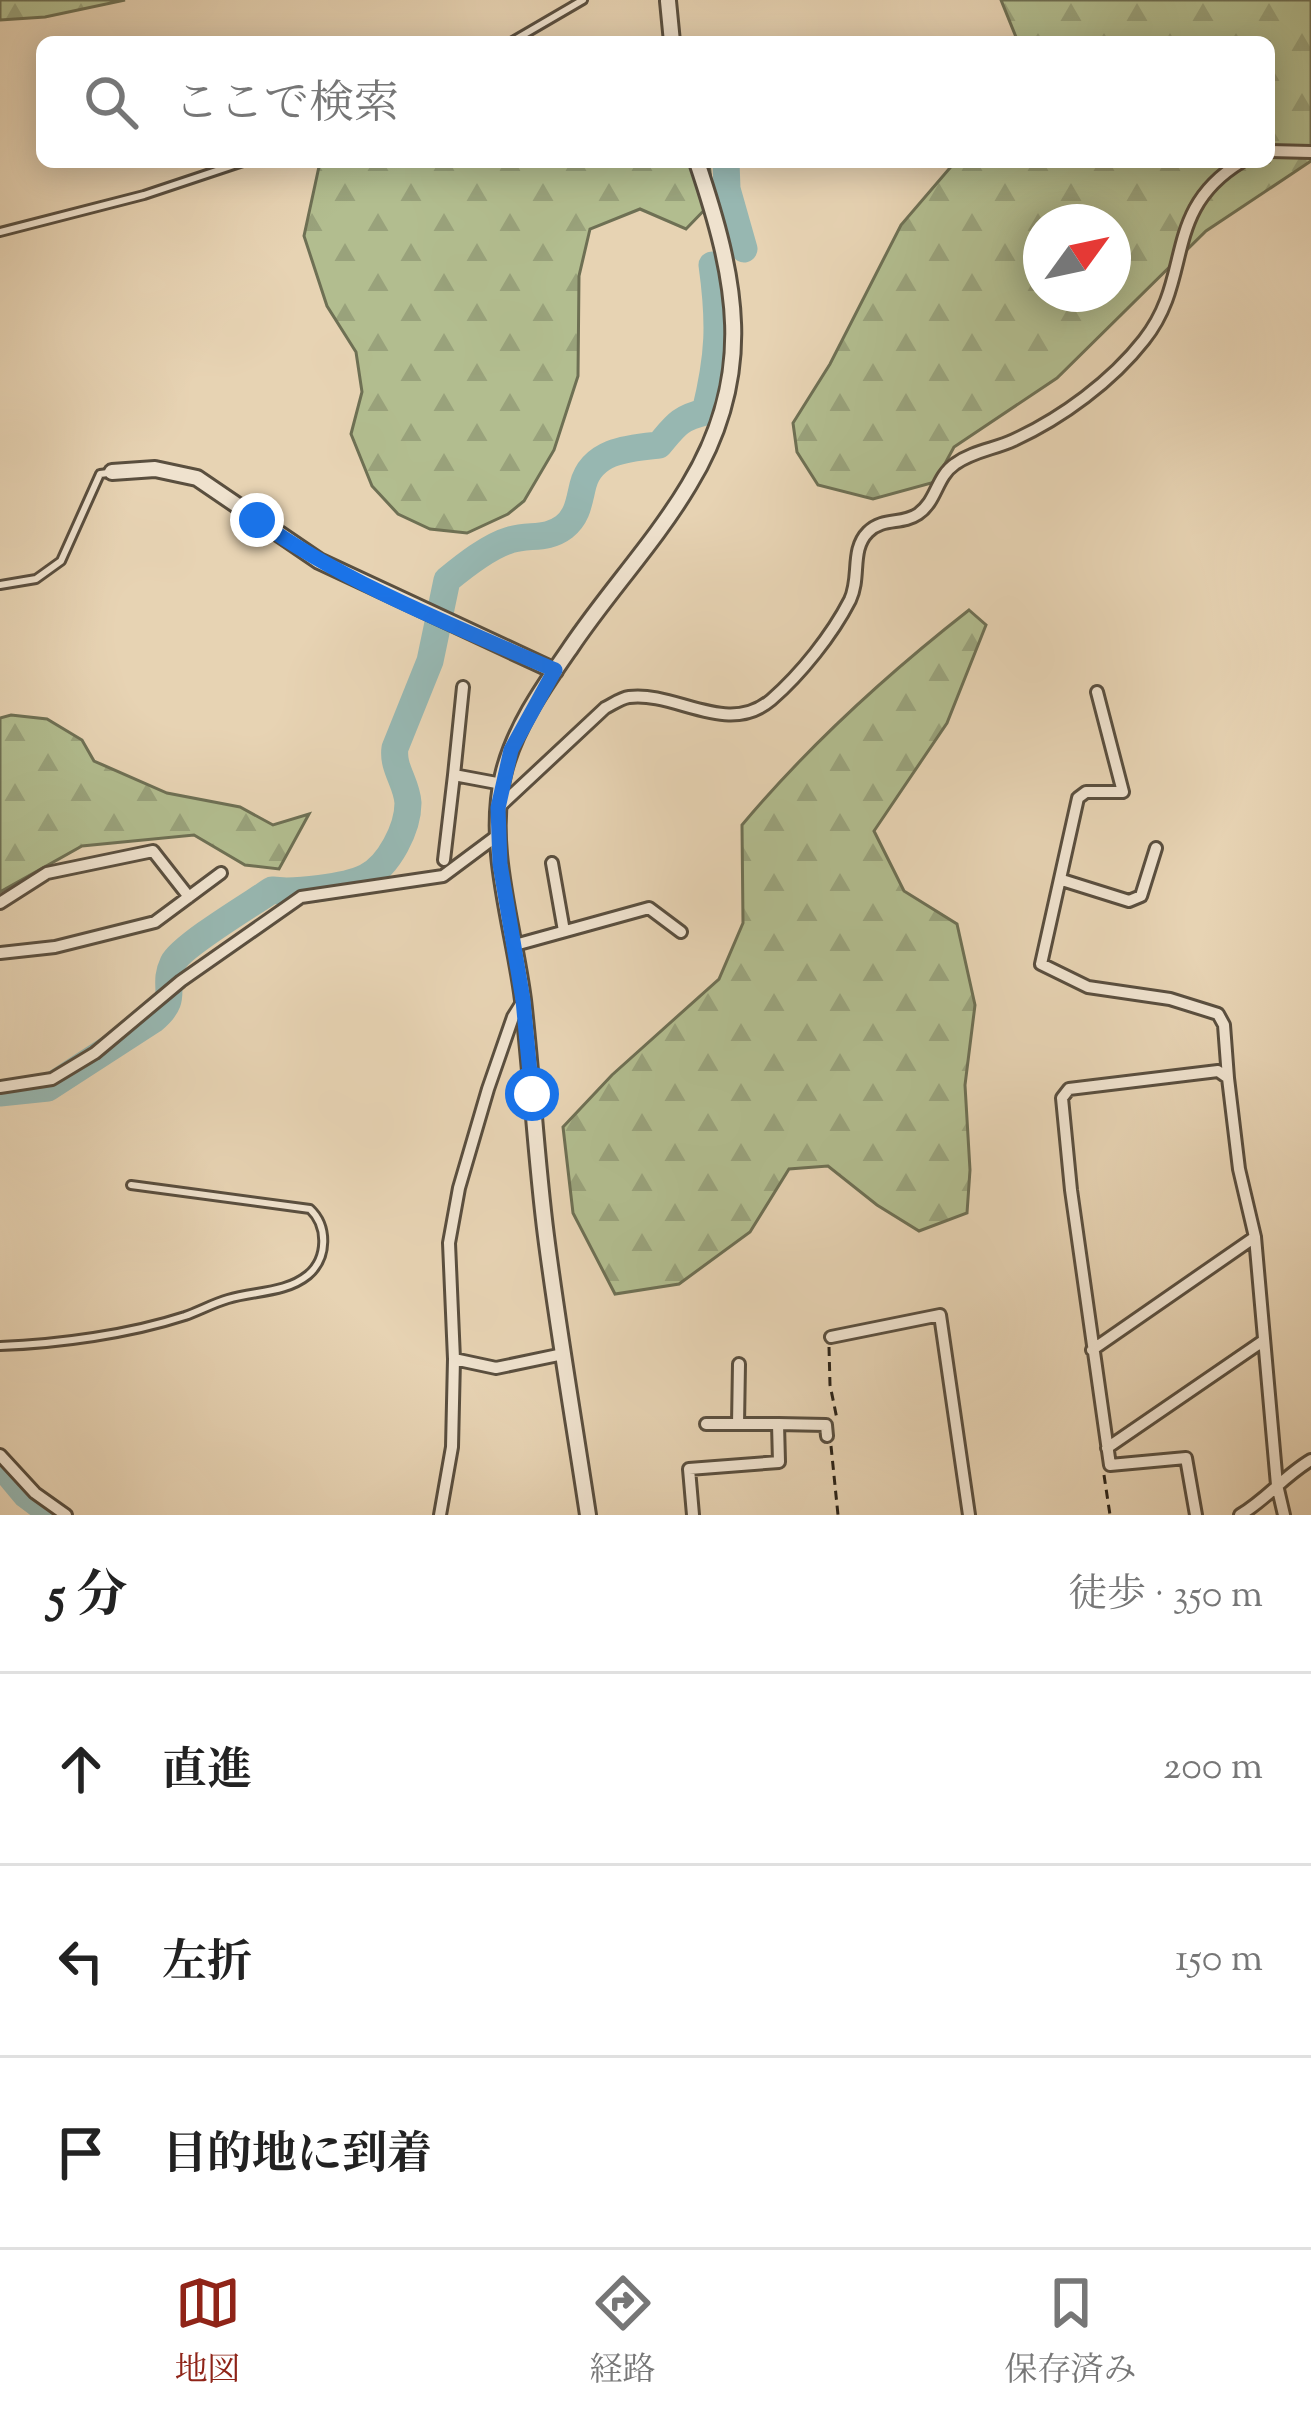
<!DOCTYPE html>
<html lang="ja">
<meta charset="utf-8">
<style>
body{margin:0;font-family:"Sorts Mill Goudy","Noto Serif JP",serif;background:#f2f2f2;color:#222}
.compass{position:absolute;left:1023px;top:204px;width:108px;height:108px;border-radius:50%;background:#fff;box-shadow:0 6px 30px #0003;rotate:57deg}
.stop{position:absolute;width:36px;height:36px;margin:-27px;border:9px solid #1a73e8;border-radius:50%;background:#fff}
.stop.end{background:#1a73e8;border-color:#fff;box-shadow:0 3px 12px #0008}
.list{margin:0;padding:0;list-style:none}
h2{display:flex;justify-content:space-between;align-items:center;height:156px;margin:0;padding:0 48px;font-size:51px}
h2 small{font-size:39px;font-weight:400;color:#767676}
.list li{display:grid;grid-template-columns:78px 1fr auto;gap:36px;align-items:center;box-sizing:border-box;height:192px;padding:0 48px;border-top:3px solid #e0e0e0}
.list b{display:block;font-size:45px;white-space:nowrap}
.list em{font-size:39px;font-style:normal;color:#767676}
.icon{flex:none;width:66px;height:66px;fill:none;stroke:currentColor;stroke-width:2;stroke-linecap:round;stroke-linejoin:round}
.map{position:relative;flex:none;width:1311px;height:1515px;overflow:hidden}
.search{position:absolute;background:#fff;box-shadow:0 6px 30px #0003;left:36px;right:36px;top:36px;height:132px;display:flex;align-items:center;gap:30px;box-sizing:border-box;padding:0 42px;border-radius:18px;color:#767676;font-size:45px}
.sheet{height:732px;background:#fff}
nav{display:flex;justify-content:space-around;align-items:center;box-sizing:border-box;height:168px;border-top:3px solid #e0e0e0;background:#fff;font-size:33px;color:#767676}
nav a{display:grid;justify-items:center;gap:6px}
nav .on{color:#8f2418}
.map>svg:first-child{display:block}
.forest{fill:url(#forest-firs);stroke:#6e7054;stroke-width:3;fill-rule:evenodd}
.lines{fill:none;stroke-linecap:round;stroke-linejoin:round}
.river{stroke:#97b7b1;stroke-width:27}
.service-casing{stroke:#5a4f3f;stroke-width:12}
.minor-casing{stroke:#5a4f3f;stroke-width:16}
.tertiary-casing{stroke:#5a4f3f;stroke-width:20}
.path{stroke:#2b2318;stroke-width:3;stroke-dasharray:9 6;stroke-linecap:butt}
.service{stroke:#efe2ce;stroke-width:6}
.minor{stroke:#efe2ce;stroke-width:10}
.tertiary{stroke:#efe2ce;stroke-width:14}
.route{stroke:#1a73e8;stroke-width:15}
</style>
<div class="map">
<svg width="1311" height="1515" viewBox="0 0 1311 1515">
<defs>
<pattern id="forest-firs" width="22" height="20" patternUnits="userSpaceOnUse" patternTransform="scale(3)"><rect width="22" height="20" fill="#b2bd8f"/><path d="M5 1l3.5 6h-7zM16 11l3.5 6h-7z" fill="#99a27b"/></pattern>
</defs>
<rect width="100%" height="100%" fill="#e7d3b3"/>
<filter id="stains"><feTurbulence type="fractalNoise" baseFrequency=".00167" numOctaves="4"/><feColorMatrix values="0 0 0 0 .2 0 0 0 0 .09 0 0 0 0 .02 0 0 0 .5 -.17"/></filter>
<radialGradient id="worn" r=".72"><stop offset=".6" stop-color="#630" stop-opacity="0"/><stop offset="1" stop-color="#630" stop-opacity=".3"/></radialGradient>
<path class="forest" d="M0 0H125L45 17 0 20Z
M1001 0H1311V161L1206 231 1057 378 954 447 935 482 873 499 818 485 797 452 793 423 830 364 901 225 955 162H1269V42H1018ZM1041 222H1113V294H1041Z
M320 162H709L713 201 686 229 640 209 590 229 579 276 578 376 554 450 524 501 508 514 467 533 430 529 398 514 372 486 351 434 362 392 356 352 327 306 304 236Z
M969 610 986 625 947 723 874 831 904 891 957 924 975 1005 965 1085 970 1170 967 1213 919 1231 877 1205 828 1166 789 1169 750 1232 679 1284 615 1294 573 1213 563 1127 612 1075 719 979 743 923 742 825C810 744 886 675 969 610Z
M11 715 47 719 82 740 94 761 167 793 240 807 273 825 309 814 279 869 245 865 194 835 82 846 0 892V718Z"/>
<g class="lines">
<path class="river" d="M726 162 727 189 744 249
M0 1093 48 1088 153 1020C181 997 161 988 173 963 181 946 253 903 272 890 294 893 346 887 366 877 389 866 408 828 408 803 407 783 392 768 395 748L430 661 447 580C464 566 489 546 510 540 529 534 547 540 564 527 578 516 579 501 583 485 592 450 630 448 659 445 675 426 679 418 705 412 719 355 720 323 712 265
M0 1464 26 1495 53 1515"/>
<g class="service-casing">
<path id="service" d="M511 42 583 0
M0 232 144 195 243 162
M0 585 36 579 61 561 100 474 108 473
M0 1346C58 1344 130 1334 185 1316 199 1311 214 1303 228 1299 255 1291 286 1293 308 1275 328 1258 328 1226 310 1209L131 1185"/>
</g>
<g class="minor-casing">
<path id="minor" d="M1269 151 1311 152
M1097 692 1123 792H1086L1078 798 1041 964 1088 987 1170 999 1218 1014 1224 1025 1228 1078
M454 775 463 687
M498 808 605 708C613 704 621 698 629 697 676 691 727 737 771 700 801 674 832 635 850 600 861 577 850 550 868 532 883 517 902 525 918 514 937 501 936 477 955 464 973 451 995 449 1014 440 1062 418 1112 381 1144 340 1194 277 1161 211 1241 162
M444 860 454 775 502 784
M552 863 564 931
M1062 880 1129 901 1141 896 1156 848
M0 903 47 873 153 851 189 897
M515 945 649 908 681 932
M0 953 55 947 155 922 221 873
M0 1087 52 1079 95 1053 181 981 301 897 443 876 498 835
M831 1337 940 1315 969 1515
M1092 1350 1255 1237
M454 1359 496 1368 563 1354
M738 1424 739 1364
M778 1424 826 1425 827 1436
M1107 1448 1263 1341
M0 1455 35 1493 66 1515
M440 1515 452 1447 454 1359 449 1243 459 1188 488 1089 513 1017 523 1001
M693 1515 689 1469 779 1462 778 1424H706
M1196 1515 1186 1458 1110 1465 1071 1190 1062 1098 1069 1089 1218 1071 1228 1078 1239 1169 1255 1237 1277 1485 1284 1515
M1240 1515C1267 1499 1284 1476 1311 1460"/>
</g>
<g class="tertiary-casing">
<path id="tertiary" d="M668 1 672 42
M112 472 155 469 197 478 319 561 555 671
M588 1515C574 1422 558 1329 546 1236 536 1158 532 1079 523 1000 514 927 486 849 503 775 514 728 544 686 571 647 608 592 655 542 689 485 757 373 736 278 697 162"/>
</g>
<path class="path" d="M829 1347 830 1385 837 1419
M831 1446 838 1515
M1104 1475 1110 1515"/>
<use href="#service" class="service"/>
<use href="#minor" class="minor"/>
<use href="#tertiary" class="tertiary"/>
</g>
<g class="lines">
<path class="route" d="M257 520C348 585 454 626 555 670L511 750 498 808 500 864 523 1000 532 1094"/>
</g>
<rect width="100%" height="100%" filter="url(#stains)"/>
<rect width="100%" height="100%" fill="url(#worn)"/>
</svg>
<svg class="compass" viewBox="-18 -18 36 36"><path d="M0-13l5 13h-10z" fill="#e53935"/><path d="M0 13l5-13h-10z" fill="#767676"/></svg>
<div class="stop" style="left:532px;top:1094px"></div>
<div class="stop end" style="left:257px;top:520px"></div>
<div class="search"><svg class="icon" aria-label="search" viewBox="0 0 24 24"><circle cx="10" cy="10" r="6"/><path d="M15 15l6 6"/></svg>ここで検索</div>
</div>
<section class="sheet">
<h2>5 分<small>徒歩 · 350 m</small></h2>
<ul class="list">
<li><svg class="icon" aria-label="ahead" viewBox="0 0 24 24"><path d="M12 20V5M6 11l6-6 6 6"/></svg><div><b>直進</b></div><em>200 m</em></li>
<li><svg class="icon" aria-label="left" viewBox="0 0 24 24"><path d="M17 20v-9H6M10 6l-5 5 5 5"/></svg><div><b>左折</b></div><em>150 m</em></li>
<li><svg class="icon" aria-label="arrive" viewBox="0 0 24 24"><path d="M6 21V4h12l-3 4 3 4H6"/></svg><div><b>目的地に到着</b></div></li>
</ul>
</section>
<nav>
<a class="on"><svg class="icon" aria-label="map" viewBox="0 0 24 24"><path d="M3 6l6-2 6 2 6-2v14l-6 2-6-2-6 2zM9 4v14M15 6v14"/></svg>地図</a>
<a><svg class="icon" aria-label="directions" viewBox="0 0 24 24"><path d="M12 3l9 9-9 9-9-9zM9 14v-3h6M13 9l2 2-2 2"/></svg>経路</a>
<a><svg class="icon" aria-label="saved" viewBox="0 0 24 24"><path d="M7 4h10v16l-5-4-5 4z"/></svg>保存済み</a>
</nav>
